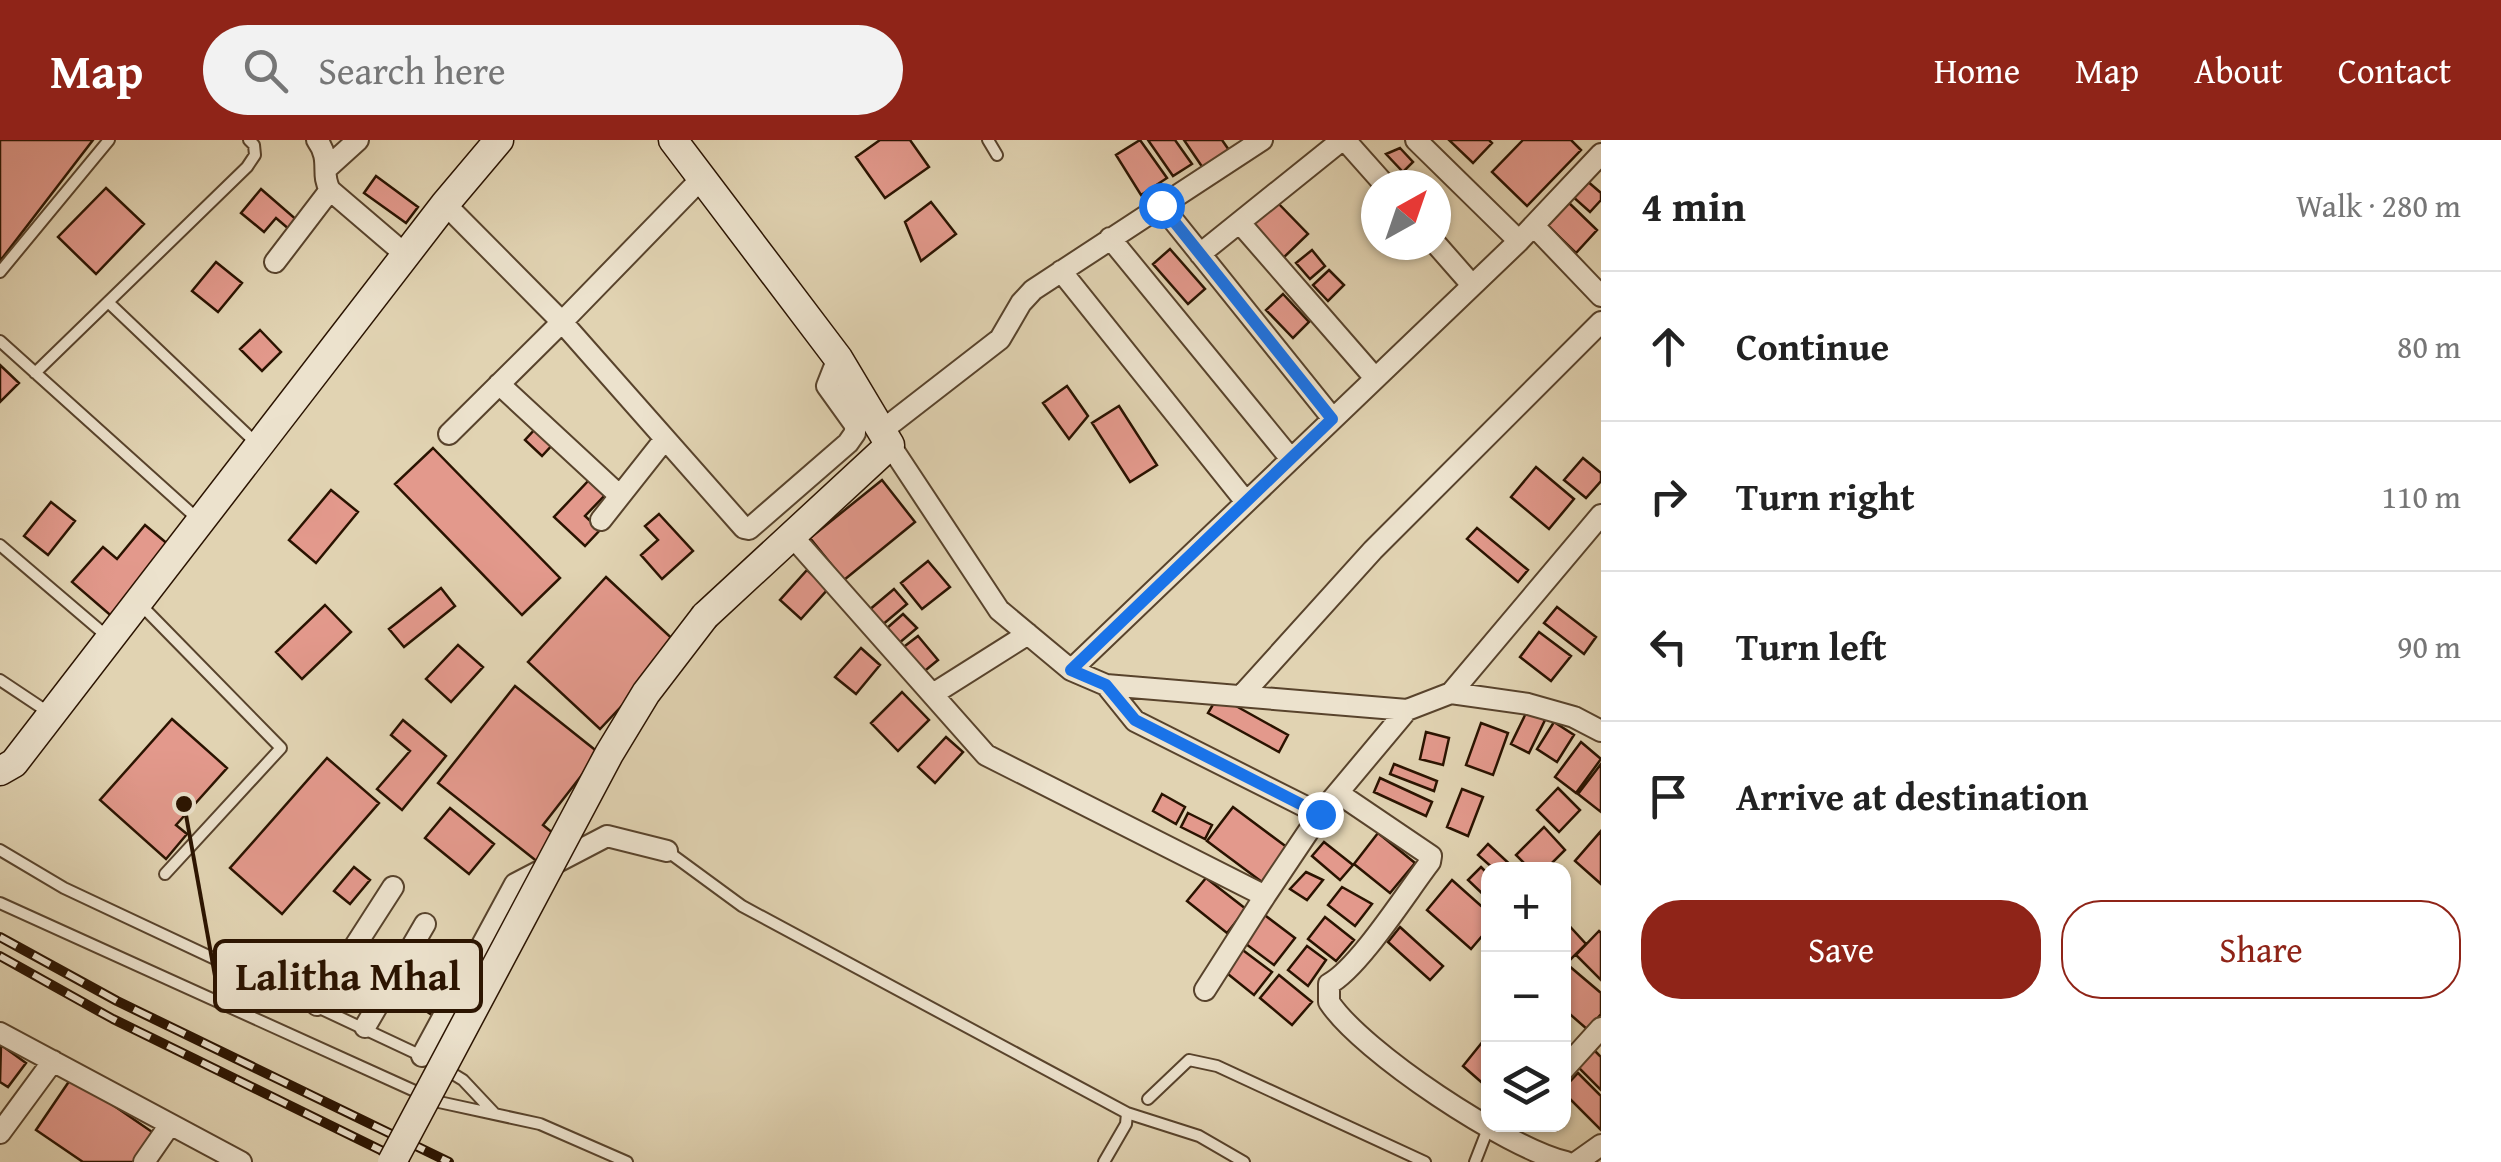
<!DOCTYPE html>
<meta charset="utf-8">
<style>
body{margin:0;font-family:"Gentium Book Plus",serif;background:#f2f2f2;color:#222}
.controls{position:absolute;right:30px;bottom:30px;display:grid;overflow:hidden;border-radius:20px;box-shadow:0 2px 8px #0004}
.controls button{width:90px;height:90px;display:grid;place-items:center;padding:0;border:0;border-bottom:2px solid #e0e0e0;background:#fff;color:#222;font:50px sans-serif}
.compass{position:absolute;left:1361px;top:30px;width:90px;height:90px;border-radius:50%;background:#fff;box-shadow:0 2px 8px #0004;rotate:40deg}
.stop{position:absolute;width:30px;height:30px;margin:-22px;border:8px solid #1a73e8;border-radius:50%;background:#fff}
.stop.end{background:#1a73e8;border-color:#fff;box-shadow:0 2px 10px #0008}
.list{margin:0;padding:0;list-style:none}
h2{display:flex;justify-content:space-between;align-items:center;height:130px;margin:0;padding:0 40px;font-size:42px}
h2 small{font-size:32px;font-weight:400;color:#767676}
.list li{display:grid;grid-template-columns:65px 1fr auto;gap:30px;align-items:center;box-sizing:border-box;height:150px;padding:0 40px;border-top:2px solid #e0e0e0}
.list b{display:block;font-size:38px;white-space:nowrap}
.list em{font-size:32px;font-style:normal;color:#767676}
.actions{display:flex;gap:20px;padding:30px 40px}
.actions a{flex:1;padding:22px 0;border:2px solid #8f2418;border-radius:40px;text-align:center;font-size:35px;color:#8f2418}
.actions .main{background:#8f2418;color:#fff}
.icon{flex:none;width:55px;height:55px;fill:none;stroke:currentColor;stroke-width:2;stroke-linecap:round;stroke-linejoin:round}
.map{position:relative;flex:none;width:1601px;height:1022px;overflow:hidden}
header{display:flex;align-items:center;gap:60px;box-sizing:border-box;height:140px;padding:0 50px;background:#8f2418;color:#fff}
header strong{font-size:48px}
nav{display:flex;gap:55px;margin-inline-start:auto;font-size:35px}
.search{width:700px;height:90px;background:#f2f2f2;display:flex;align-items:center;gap:25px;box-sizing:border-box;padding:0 35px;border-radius:55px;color:#767676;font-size:38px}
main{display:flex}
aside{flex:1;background:#fff}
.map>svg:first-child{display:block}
.building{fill:#e3998c;stroke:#2a1300;stroke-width:2.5}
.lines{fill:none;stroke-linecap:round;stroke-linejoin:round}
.lane-casing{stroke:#58432c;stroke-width:14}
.street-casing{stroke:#58432c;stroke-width:24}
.secondary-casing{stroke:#2a1300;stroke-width:31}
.lane{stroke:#ece2cd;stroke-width:10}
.street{stroke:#ece2cd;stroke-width:20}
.secondary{stroke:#ece2cd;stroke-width:28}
.rail-casing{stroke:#2a1300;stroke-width:10}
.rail{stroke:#ece2cd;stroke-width:6;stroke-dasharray:19;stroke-linecap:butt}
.secondary-bridge-casing{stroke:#2a1300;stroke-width:31;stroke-linecap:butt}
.secondary-bridge{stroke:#ece2cd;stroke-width:28}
.route{stroke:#1a73e8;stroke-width:12}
.leader{fill:none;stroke:#2a1300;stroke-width:4}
.callout-dot{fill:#2a1300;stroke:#ece2cd;stroke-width:4}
.callout{fill:#ece2cd;stroke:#2a1300;stroke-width:4}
.callout-label{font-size:40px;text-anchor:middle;font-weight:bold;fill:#2a1300}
</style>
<header>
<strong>Map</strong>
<div class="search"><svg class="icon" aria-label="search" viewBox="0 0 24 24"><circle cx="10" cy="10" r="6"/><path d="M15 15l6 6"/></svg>Search here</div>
<nav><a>Home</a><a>Map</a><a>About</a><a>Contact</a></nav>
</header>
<main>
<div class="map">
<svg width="1601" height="1022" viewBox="0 0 1601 1022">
<rect width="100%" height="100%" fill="#e1d3b2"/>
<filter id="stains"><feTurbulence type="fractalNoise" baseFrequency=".002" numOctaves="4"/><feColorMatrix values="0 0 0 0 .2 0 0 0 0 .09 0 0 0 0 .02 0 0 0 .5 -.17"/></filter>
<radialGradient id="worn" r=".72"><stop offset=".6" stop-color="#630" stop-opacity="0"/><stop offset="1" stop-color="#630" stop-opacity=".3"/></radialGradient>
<path class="building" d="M0 0H93L0 121Z
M880 0H910L929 27 885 58 856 17Z
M1140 0 1167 38 1141 55 1116 15Z
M1148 0H1175L1192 24 1173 36Z
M1184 0H1222L1231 13 1205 31Z
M1449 0H1489L1492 3 1473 23Z
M1523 0H1571L1581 10 1527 66 1492 32Z
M1400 8 1413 22 1403 32 1386 14Z
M376 36 418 67 406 83 364 53Z
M1586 40 1601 53V60L1590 72 1572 56Z
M106 48 144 84 96 134 58 97Z
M261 49 298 81 290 90 276 78 264 92 241 73Z
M1275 60 1308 94 1280 121 1247 87Z
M1567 61 1597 90 1576 113 1546 84Z
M931 62 956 94 921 121 905 82Z
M1170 109 1205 149 1188 164 1153 124Z
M1312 110 1325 126 1310 139 1296 123Z
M216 122 242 143 218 172 192 151Z
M1329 130 1344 145 1328 161 1313 145Z
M1283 154 1309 182 1293 198 1266 170Z
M260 190 281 212 262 231 240 209Z
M0 225 19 243 0 262Z
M1067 246 1088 276 1069 299 1043 263Z
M1119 266 1157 325 1130 342 1092 283Z
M537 287 554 303 542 316 525 300Z
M433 308 560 438 522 475 395 344Z
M1583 318 1601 333V341L1586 358 1564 340Z
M1536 327 1574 359 1549 389 1511 357Z
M590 339 606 354 585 376 600 390 585 406 554 377Z
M882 340 915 382 844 440 810 398Z
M331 350 358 372 316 423 289 400Z
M51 362 75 381 48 415 24 396Z
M659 374 693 411 662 439 641 415 658 400 645 386Z
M145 385 176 411 116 480 72 442 103 407 117 419Z
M1477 388 1528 430 1518 442 1467 399Z
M928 421 950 447 922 469 901 443Z
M807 430 828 449 801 479 780 460Z
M606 437 679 505 600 589 528 522Z
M441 448 455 466 404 507 389 489Z
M894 449 907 464 881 486 868 471Z
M325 465 351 492 302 539 276 512Z
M1557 467 1596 497 1584 514 1544 483Z
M903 474 917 488 898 504 886 489Z
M1539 492 1571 516 1551 541 1520 517Z
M918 496 938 520 921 534 901 509Z
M458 505 483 527 451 562 426 539Z
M861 508 880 525 856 554 835 537Z
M515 546 599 613 543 685 559 698 539 723 438 643Z
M902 552 929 580 898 611 871 583Z
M1218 556 1288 595 1279 612 1208 573Z
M1527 571 1545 580 1529 613 1511 604Z
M172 579 227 628 176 685 187 694 166 719 100 660Z
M403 580 446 616 402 670 377 649 410 611 391 595Z
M1554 582 1574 595 1557 622 1537 609Z
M1481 583 1508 593 1493 635 1466 625Z
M1426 592 1449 598 1443 625 1420 619Z
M946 597 963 612 935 643 918 627Z
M1581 602 1601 619 1576 653 1555 637Z
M327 618 379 663 282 774 230 728Z
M1394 624 1437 641 1434 651 1390 634Z
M1601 624V672L1578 654Z
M1380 638 1432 662 1426 676 1374 652Z
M1558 648 1580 670 1559 692 1537 670Z
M1462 649 1483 657 1468 696 1447 687Z
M1162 654 1185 667 1176 684 1153 671Z
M1233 667 1288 708 1262 742 1207 701Z
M450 668 494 704 469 734 425 698Z
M1188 673 1212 685 1205 699 1181 687Z
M1544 687 1565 710 1545 730H1531L1516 715Z
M1601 691V744L1575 721Z
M1378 693 1415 723 1390 753 1354 724Z
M1324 702 1353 725 1340 740 1312 716Z
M1488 704 1516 730H1495L1478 715Z
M354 727 370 740 350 764 334 751Z
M1481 727 1488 734V759L1468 740Z
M1306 732 1323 740 1307 760 1290 749Z
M1206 738 1246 769 1227 793 1187 761Z
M1452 740 1488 772V789L1471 809 1427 770Z
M1342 747 1372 764 1355 786 1328 765Z
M1262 773 1295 798 1274 825 1242 801Z
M1325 777 1354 800 1336 821 1308 799Z
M1564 780 1586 804 1564 826Z
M1400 787 1443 826 1430 840 1388 802Z
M1599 791 1601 793V840L1576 815Z
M1307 806 1326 820 1308 846 1288 830Z
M362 808 392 824 366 871 342 845Z
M1240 808 1272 832 1254 855 1223 830Z
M1568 825 1601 853V874L1588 890 1564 869V831Z
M1279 835 1312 862 1292 885 1260 858Z
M428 837 454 853 438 879 412 862Z
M1488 895V948L1463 926Z
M1 905 26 923 8 947 0 942Z
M1594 910 1601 917V950L1578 927Z
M1578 933 1601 956V990L1564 953V948Z
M72 937 158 996 140 1022H83L36 990Z"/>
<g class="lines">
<g class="lane-casing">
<path id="lane" d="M988 0 997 15
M0 132 109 0
M108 162 256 303
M0 201 200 381
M35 233 247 27 255 15 254 5 249 0
M0 405 109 498
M139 463 281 608 165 734
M0 540 51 574
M0 710 64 748 426 918
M667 711 742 766 1127 973 1126 984 1104 1022
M0 763 439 962 540 984 627 1022
M445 929 463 940 495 974
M1148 959 1189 920 1217 926 1425 1022
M1127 973 1199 996 1244 1022
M1475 1022 1489 986"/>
</g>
<g class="street-casing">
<path id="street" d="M317 0C332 21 320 33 330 50L406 115
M1345 0 1385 45
M1416 0 1519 101 1601 14
M326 29 358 0
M445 64 562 182 701 39
M1161 65 1333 279
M1240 83 1375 238
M1534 86 1601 156
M1110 98 1291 319
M1436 104 1472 145
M1200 114 1342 0
M275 122 330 50
M1061 131 1246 362
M499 244 620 356
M884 289 1000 199 1021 163 1033 150 1262 0
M449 294 562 182 744 388 749 389 848 303 855 293V285L827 246 838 218
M890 305 999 470 1071 530 1106 545 1407 570 1451 553 1528 564 1574 577 1601 591
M601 380 665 299
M792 396 986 615 1265 756 1320 674 1407 570
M1071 530 1519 101
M1106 545 1135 581 1320 674
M1451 553 1601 375
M933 554 1028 494
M1242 555 1373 410 1601 182
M1338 653 1431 716 1430 722C1407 752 1359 828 1329 844V862C1362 912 1507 1008 1566 1022
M1205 850 1265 756
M317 865 393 747
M365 887 425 784
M0 893 241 1022
M422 916 515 744 607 696 667 711
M1564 929 1601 888
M0 993 53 921
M144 1022 169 986
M1577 1022 1601 1005"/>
</g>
<g class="secondary-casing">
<path id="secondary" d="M673 0 838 218 890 305 705 476
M0 631 14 623 445 64 499 0"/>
</g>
<use href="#lane" class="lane"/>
<use href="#street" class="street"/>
<use href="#secondary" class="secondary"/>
<g class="rail-casing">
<path id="rail" d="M0 797 117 861 449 1022
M0 816 113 879 405 1022"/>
</g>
<use href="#rail" class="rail"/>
<g class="secondary-bridge-casing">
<path id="secondary-bridge" d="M392 1022 609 614 646 553 705 476"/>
</g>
<use href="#secondary-bridge" class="secondary-bridge"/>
</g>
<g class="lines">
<path class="route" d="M1161 65 1332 279 1071 530 1106 545 1135 580 1320 674"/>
</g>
<path class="leader" d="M184 664L215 836"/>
<circle class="callout-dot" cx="184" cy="664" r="10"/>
<rect class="callout" x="215" y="801" width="266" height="70" rx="10"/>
<g class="callout-label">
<text x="348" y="850">Lalitha Mhal</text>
</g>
<rect width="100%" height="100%" filter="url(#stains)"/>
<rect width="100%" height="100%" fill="url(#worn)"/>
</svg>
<div class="controls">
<button>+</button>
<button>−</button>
<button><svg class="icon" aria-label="layers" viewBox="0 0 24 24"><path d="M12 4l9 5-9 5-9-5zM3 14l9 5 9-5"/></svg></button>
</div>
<svg class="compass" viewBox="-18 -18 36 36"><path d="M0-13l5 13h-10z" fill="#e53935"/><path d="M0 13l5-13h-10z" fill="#767676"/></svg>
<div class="stop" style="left:1161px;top:65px"></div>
<div class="stop end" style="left:1320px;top:674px"></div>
</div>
<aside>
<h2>4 min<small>Walk · 280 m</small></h2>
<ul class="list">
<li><svg class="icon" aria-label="ahead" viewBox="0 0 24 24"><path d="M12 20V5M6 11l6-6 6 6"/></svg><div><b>Continue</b></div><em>80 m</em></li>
<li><svg class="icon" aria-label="right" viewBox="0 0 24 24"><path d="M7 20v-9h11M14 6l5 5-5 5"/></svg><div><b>Turn right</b></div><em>110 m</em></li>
<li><svg class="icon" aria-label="left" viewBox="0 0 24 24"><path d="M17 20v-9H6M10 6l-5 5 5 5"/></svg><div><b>Turn left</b></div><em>90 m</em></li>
<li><svg class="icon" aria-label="arrive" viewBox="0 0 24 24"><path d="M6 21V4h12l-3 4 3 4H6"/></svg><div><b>Arrive at destination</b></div></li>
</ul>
<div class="actions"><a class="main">Save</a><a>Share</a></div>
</aside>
</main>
